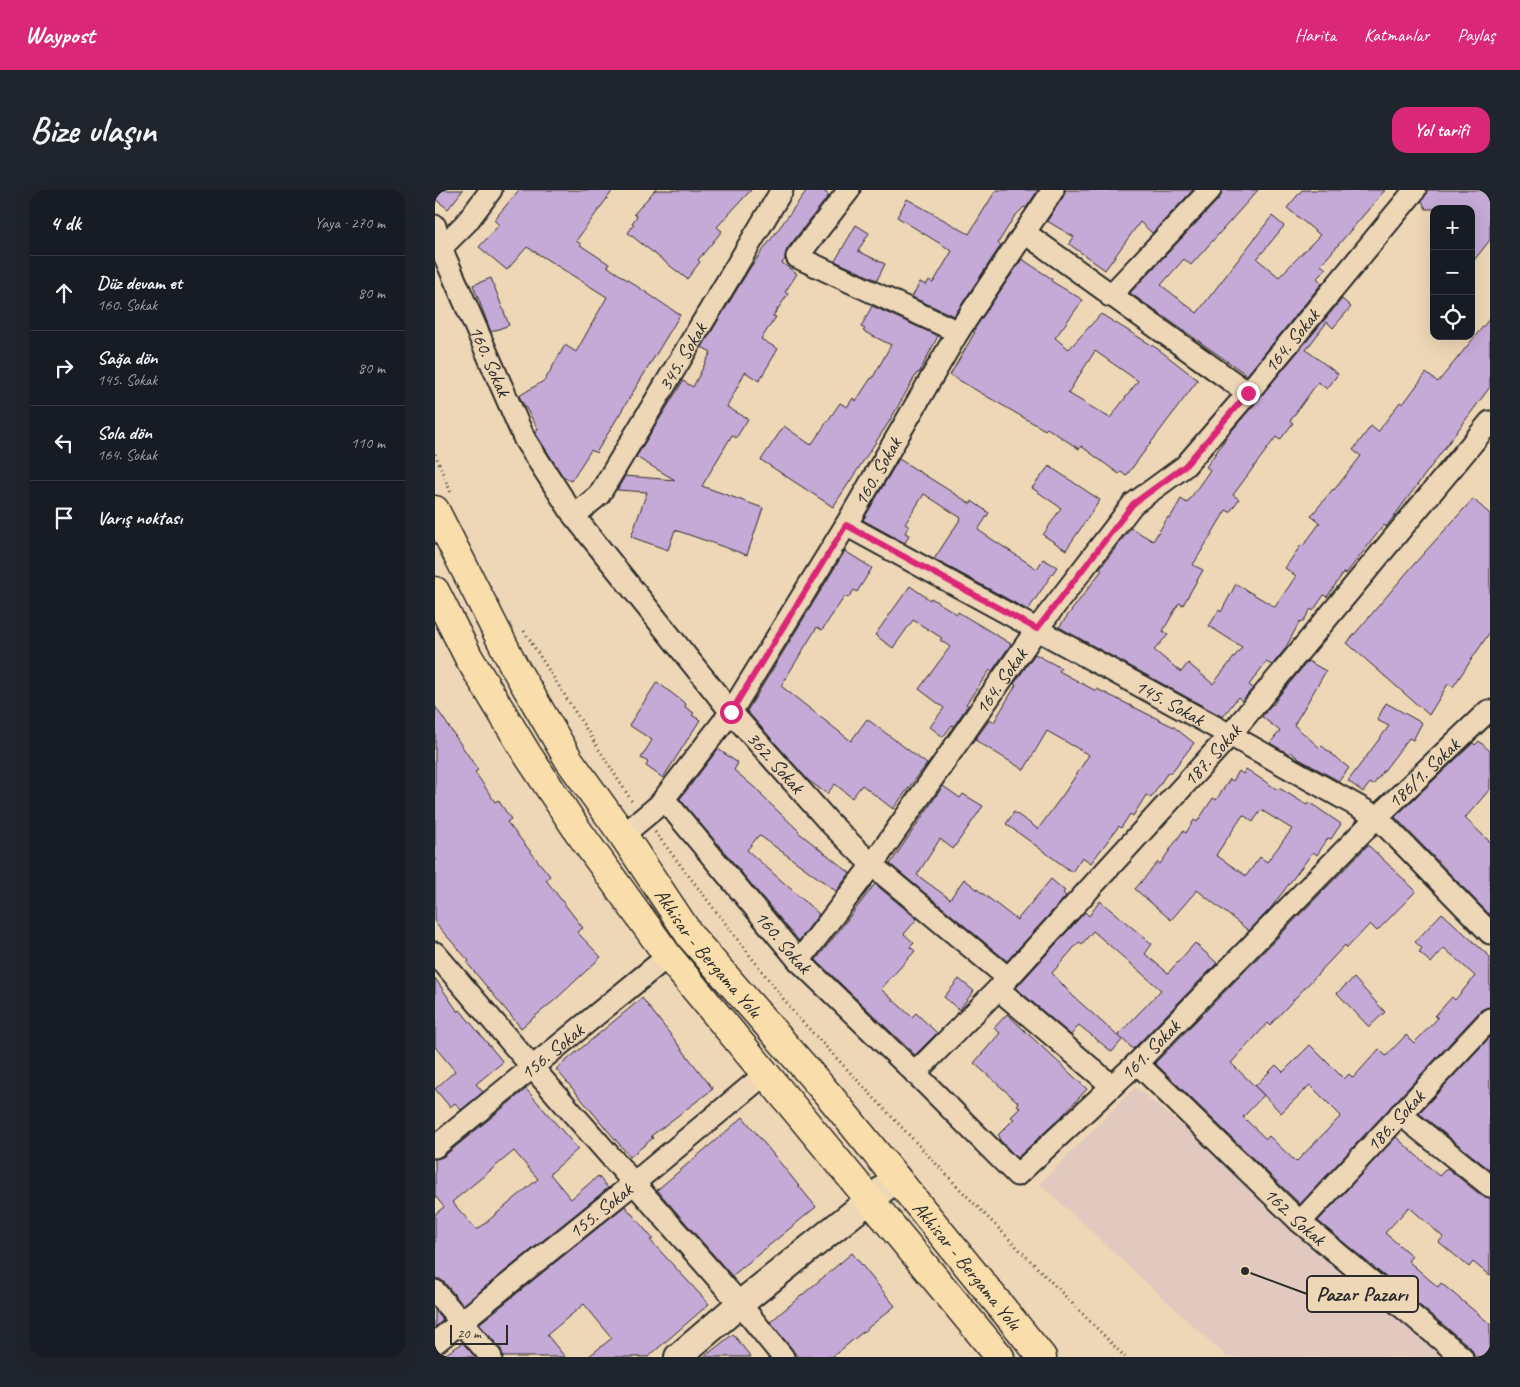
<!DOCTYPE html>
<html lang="tr">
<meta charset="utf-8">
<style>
body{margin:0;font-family:Caveat,sans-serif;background:#20242c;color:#f1f3f6}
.controls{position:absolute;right:15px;top:15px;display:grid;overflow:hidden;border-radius:10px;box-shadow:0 5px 20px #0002}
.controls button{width:45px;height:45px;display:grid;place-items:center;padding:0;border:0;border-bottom:1px solid #363941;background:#171b24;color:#f1f3f6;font:25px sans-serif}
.scale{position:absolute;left:15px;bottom:12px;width:58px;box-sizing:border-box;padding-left:5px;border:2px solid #2b2b2b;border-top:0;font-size:14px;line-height:18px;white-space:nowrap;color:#2b2b2b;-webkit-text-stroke:4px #edd7b6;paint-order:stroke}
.stop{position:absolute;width:15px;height:15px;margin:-11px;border:4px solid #db2777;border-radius:50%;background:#fff}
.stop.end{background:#db2777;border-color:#fff;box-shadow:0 1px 5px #0008}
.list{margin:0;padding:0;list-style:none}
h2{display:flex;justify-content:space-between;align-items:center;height:65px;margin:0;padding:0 20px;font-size:21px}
h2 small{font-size:16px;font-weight:400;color:#9ea1a6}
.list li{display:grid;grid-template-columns:32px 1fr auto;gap:15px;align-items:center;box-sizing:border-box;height:75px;padding:0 20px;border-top:1px solid #363941}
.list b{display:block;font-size:19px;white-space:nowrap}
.list p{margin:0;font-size:16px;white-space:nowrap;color:#9ea1a6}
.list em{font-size:16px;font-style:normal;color:#9ea1a6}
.icon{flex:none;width:28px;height:28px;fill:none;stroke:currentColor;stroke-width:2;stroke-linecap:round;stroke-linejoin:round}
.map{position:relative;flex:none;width:1055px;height:1167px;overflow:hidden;border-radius:15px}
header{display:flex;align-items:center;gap:30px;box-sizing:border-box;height:70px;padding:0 25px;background:#db2777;color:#fff}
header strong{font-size:24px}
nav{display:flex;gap:28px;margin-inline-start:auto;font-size:18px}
.intro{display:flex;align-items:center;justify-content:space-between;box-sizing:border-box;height:120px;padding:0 30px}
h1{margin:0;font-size:35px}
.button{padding:12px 22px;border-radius:15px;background:#db2777;color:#fff;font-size:18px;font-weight:700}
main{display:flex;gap:30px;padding:0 30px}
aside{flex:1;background:#171b24;border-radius:15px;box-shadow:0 5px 20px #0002}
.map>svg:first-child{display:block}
.built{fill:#e1c9c0}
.building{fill:#c5a9d6;stroke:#2b2b2b;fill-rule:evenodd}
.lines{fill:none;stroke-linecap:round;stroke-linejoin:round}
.minor-casing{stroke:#2b2b2b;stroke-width:25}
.tertiary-casing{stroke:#2b2b2b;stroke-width:30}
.primary-casing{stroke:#2b2b2b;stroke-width:31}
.path{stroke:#2b2b2b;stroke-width:3;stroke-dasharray:1 4;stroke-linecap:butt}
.minor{stroke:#edd7b6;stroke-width:21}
.tertiary{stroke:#edd7b6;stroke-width:26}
.primary{stroke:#f9deab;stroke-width:28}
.route{stroke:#db2777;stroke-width:6}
.labels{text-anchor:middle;stroke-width:5;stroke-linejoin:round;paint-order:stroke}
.street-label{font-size:20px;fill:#2b2b2b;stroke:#edd7b6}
.leader{fill:none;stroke:#2b2b2b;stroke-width:2}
.callout-dot{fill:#2b2b2b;stroke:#edd7b6;stroke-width:2}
.callout{fill:#edd7b6;stroke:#2b2b2b;stroke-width:2}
.callout-label{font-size:21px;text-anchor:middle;font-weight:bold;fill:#2b2b2b}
</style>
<header>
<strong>Waypost</strong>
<nav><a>Harita</a><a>Katmanlar</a><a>Paylaş</a></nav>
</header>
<div class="intro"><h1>Bize ulaşın</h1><a class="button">Yol tarifi</a></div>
<main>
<aside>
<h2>4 dk<small>Yaya · 270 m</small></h2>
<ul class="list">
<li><svg class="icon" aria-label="ahead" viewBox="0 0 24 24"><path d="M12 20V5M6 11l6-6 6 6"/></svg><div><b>Düz devam et</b><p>160. Sokak</p></div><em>80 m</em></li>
<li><svg class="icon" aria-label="right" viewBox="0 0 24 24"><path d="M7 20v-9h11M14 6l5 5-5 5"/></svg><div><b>Sağa dön</b><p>145. Sokak</p></div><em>80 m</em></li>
<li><svg class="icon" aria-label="left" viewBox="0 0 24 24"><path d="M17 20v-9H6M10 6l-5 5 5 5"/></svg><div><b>Sola dön</b><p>164. Sokak</p></div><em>110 m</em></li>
<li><svg class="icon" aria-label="arrive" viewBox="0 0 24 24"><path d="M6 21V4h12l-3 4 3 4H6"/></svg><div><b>Varış noktası</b></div></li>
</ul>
</aside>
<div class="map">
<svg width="1055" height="1167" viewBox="0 0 1055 1167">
<rect width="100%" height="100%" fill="#edd7b6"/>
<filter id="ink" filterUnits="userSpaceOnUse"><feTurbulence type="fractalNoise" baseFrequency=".02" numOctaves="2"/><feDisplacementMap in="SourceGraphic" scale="10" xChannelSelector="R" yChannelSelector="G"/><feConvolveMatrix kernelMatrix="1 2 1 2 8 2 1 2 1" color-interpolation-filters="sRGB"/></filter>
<g filter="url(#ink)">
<path class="built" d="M700 897 1025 1167H792L605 994Z"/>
<path class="building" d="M0 0H28L13 19 0 9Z
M84 0H178L141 51 146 54 145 55 174 74 173 77 245 125 161 263 156 260 136 291 127 285 101 244 100 241 103 239 84 206 110 190 130 155 141 162 172 107 92 57 72 80 44 57 64 35 59 30Z
M220 0H316L282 37 287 41 263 70 265 72 252 89 193 43 199 34 197 33 202 26 199 24Z
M372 0H387L394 5 352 59 350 66V69L347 73 362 84 350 102 353 104 338 126 341 127 326 149 343 159 324 191 310 182 292 217 313 229 301 248 297 245 267 296 328 318 312 365 240 340 233 360 196 347 212 302 182 300 190 286 240 290 201 267 248 191 258 197 276 162 267 157 315 78Z
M561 0H603L591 18 589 17 579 27 563 53 566 55 519 126 477 107 485 92 491 95 494 90 498 93 517 61 462 27 472 9 534 44Z
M630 0H758L717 43 705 32 670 80 634 54 639 47 612 31 628 7Z
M787 0H823L756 75 749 69 726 95 762 123 837 26 849 36 822 69 844 87 885 45 852 18 867 0H950L886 75 891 79 882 88 887 93 812 185 695 103 784 9Z
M992 0H1055V50L1036 74V19H991L987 11Z
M421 35 434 43 423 61 450 74 442 90 400 71Z
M587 69 617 89 616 91 648 110 620 148 634 159 666 124 723 159 763 190 691 286 686 282 684 284 646 256 644 259 612 238 610 240 515 185 540 142 538 141ZM660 161 703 191 675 228 633 203Z
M56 88 74 135 56 142 38 95Z
M907 109 916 117 898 138 892 132 871 160 903 184 892 199 883 192 855 231 858 233 845 250 841 247 798 305 804 309 795 322 791 320 758 375 768 380 748 415 744 413 728 441 733 445 719 460 746 482 753 473 778 494 807 457 774 436 784 420 786 422 801 394 840 417 861 386 850 378 866 355 868 356 885 333 876 326 898 299 899 300 926 266 918 260 936 236 943 242 965 212 968 214 991 183 1003 192 1055 128V197L951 337 949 335 911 384 909 382 892 407 889 405 878 421 876 419 867 433 865 431 850 459 837 475 831 472 814 495 818 498 807 511 803 507 788 527 624 437 667 380 664 379 665 378 696 338 718 351 733 327 735 328 746 309 752 313 775 280 771 277 794 244Z
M437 116 503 146 484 183H482L454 232 398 317 326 270 349 236 376 255 405 213 412 217 418 208 421 211 436 188 437 189 456 155 428 141 430 139 426 137Z
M464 269 536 314 537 311 554 323 543 340 602 379 608 369 622 377 593 420 499 369 526 328 489 304 470 334 474 336 470 343 474 345 470 353 428 330Z
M614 276 665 310 631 360 608 345 626 318 597 298Z
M1038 309 1055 324V442L1018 497 1013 494 994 525 912 453 980 373Z
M410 361 437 378 422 402 419 400 413 408 410 406 387 440 382 437 346 496 416 551 432 529 492 574 458 619 427 595 417 608 400 594 392 604 373 590 312 521Z
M475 396 495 410 496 408 522 424 523 422 576 454 557 481 555 480 531 514 533 515 519 536 517 535 508 547 495 537 509 518 484 499 515 457 505 450 507 448 478 430 458 458 440 445Z
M600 464 626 478 624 481 661 501 662 499 739 537 759 553 735 584 733 582 716 608 711 605 698 626 695 624 686 638 684 636 656 673 647 667 637 682 571 634 579 622 603 639 630 602 654 565 612 541 589 580 540 550 555 529 559 532 581 495 579 494Z
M873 471 891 481 859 535 885 558 887 556 914 578 904 591 864 569 856 562 854 564 835 553 845 541 827 527 837 514 838 515 843 507Z
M222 492 251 514 250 517 259 523 257 525 265 530 228 588 211 576 213 572 206 568 217 550 194 535Z
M951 513 987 533 978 550 974 548 938 595 935 593 928 602 913 591 954 536 942 530Z
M0 516 43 580 40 582 60 612 63 610 76 629 72 632 115 686 111 690 148 738 142 742 166 767 121 809 86 838 32 773 34 771 0 733Z
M1044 551 1055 561V599L1030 628 1055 652V725L960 627 1038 553 1040 555Z
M283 559 303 573 299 580 327 604 326 605 364 641 363 642 415 683 401 701 324 645 312 660 384 724 364 751 245 609Z
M811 579 843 600 844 598 872 615 874 612 906 634 896 649 893 648 882 665 878 662 835 719 814 741 762 700 736 730 700 699 723 672 725 674 748 641 751 643 759 630 762 632 778 608 781 610 795 589 798 591 804 581 808 584ZM826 620 857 639 832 672 825 667 811 686 781 665 808 625 818 632Z
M508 596 525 608 528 604 548 616 518 659 505 649 482 685 515 709 529 689 582 730 616 689 630 701 628 703 631 706 572 771 455 674Z
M933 655 981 701 942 741 935 734 912 758 910 755 835 835 833 833 796 873 829 905 808 927 831 949 834 946 861 972 906 926 875 895 846 923 820 896 841 875 848 882 875 855 909 889 914 884 918 888 944 859 951 866 971 845 979 853 1003 828 1000 826 1017 807 1020 810 1040 786 1009 758 996 773 984 762 987 758 980 752 1007 723 1055 767V817L1046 820 865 1014 720 873Z
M440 694 482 729 469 744 479 753 475 757 480 761 446 799 477 827 481 823 502 843 480 865 381 770Z
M665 711 717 754 710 764 733 783 760 753 782 773 698 859 683 845 726 800 658 741 647 754 644 752 617 783 638 806 687 850 677 862 644 835 636 845 581 798 650 722 654 726Z
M0 788 23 822 25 820 68 872 41 894 48 902 26 920 20 913 15 917 0 899 20 881 0 857Z
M919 788 950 822 934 837 902 803Z
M524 789 539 801 524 820 509 807Z
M207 808 278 899 216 946 218 948 195 967 121 879Z
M572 824 652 899 628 925 582 968 564 949 565 947 563 945 579 929 576 927 585 918 582 915 584 913 539 873 565 843 559 838Z
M1055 847V980L984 923Z
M91 899 143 959 115 984 136 1009 163 986 173 998 28 1115 10 1093 5 1089H0V1024L9 1017 0 1006V969L8 967ZM79 961 103 989 42 1040 17 1012Z
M308 927 381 1017 297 1086 222 1000Z
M961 947 1004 986 1012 978 1047 1006 1055 1008V1086L1038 1072 1034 1077 1004 1052 1008 1047 974 1017 950 1043 977 1066 973 1071 1003 1097 1006 1093 1055 1134V1167H1039L1038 1162 1035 1157 883 1031Z
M190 1016 218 1049 215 1050 274 1114 213 1167H153L177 1148 149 1114 112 1145 130 1167H68L66 1159 44 1134Z
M417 1063 460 1116 397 1167H363L335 1132Z
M0 1120 8 1130 0 1137Z
M298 1144 316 1167H269Z
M28 1153 40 1167H6Z"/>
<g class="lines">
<g class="minor-casing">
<g id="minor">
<path d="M414 0 362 67 523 142"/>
<path id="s1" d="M0 36 6 58 90 250 139 326 296 522 393 631 437 675 573 788"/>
<path d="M590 43 813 203"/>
<path d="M6 58 32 32 56 0"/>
<path d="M675 106 775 0"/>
<path id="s2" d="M139 326 164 305 347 0"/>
<path id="s3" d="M411 335 795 545 942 627 1055 743"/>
<path id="s4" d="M229 609 364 771 480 883 582 985 702 873 942 627 1053 521 1055 522"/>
<path id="s5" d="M188 645 224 615 296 522 411 335 523 142 618 0"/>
<path d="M0 763 97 877 305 1114 348 1167"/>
<path id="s6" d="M364 771 437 675 602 439 698 314 750 276 813 203 980 0"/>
<path d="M563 799 677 896"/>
<path id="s7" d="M702 873 865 1032 1027 1167"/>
<path id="s8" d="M480 883 563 799 795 545 1055 232"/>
<path d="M965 924 1055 996"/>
<path id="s9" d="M0 957 233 766"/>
<path id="s10" d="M865 1032 1055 829"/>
<path d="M0 1101 56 1167"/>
<path id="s11" d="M0 1153 199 993 330 884"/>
</g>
</g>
<g class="tertiary-casing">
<path id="tertiary" d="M243 1167 305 1114 462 988"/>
</g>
<g class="primary-casing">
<g id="primary">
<path id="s12" d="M0 320 79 476 134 570 188 645 256 747 397 909 607 1167"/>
<path d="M0 401 34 468 92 564 143 641 233 766 565 1167"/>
</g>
</g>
<path class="path" d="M0 264 16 303
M89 441 198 613
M220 642 360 824 522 996 690 1167"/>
<use href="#minor" class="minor"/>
<use href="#tertiary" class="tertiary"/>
<use href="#primary" class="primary"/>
</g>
</g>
<g class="lines" filter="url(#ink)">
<path class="route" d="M296 522 411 335 602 439 698 314 750 276 813 203"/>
</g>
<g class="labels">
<g class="street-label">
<text dy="7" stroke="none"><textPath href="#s6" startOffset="795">164. Sokak</textPath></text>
<text dy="7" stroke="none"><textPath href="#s2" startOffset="194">345. Sokak</textPath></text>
<text dy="7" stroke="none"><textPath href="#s1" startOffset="146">160. Sokak</textPath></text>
<text dy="7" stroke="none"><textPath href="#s5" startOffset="446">160. Sokak</textPath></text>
<text dy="7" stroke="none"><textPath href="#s6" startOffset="345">164. Sokak</textPath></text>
<text dy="7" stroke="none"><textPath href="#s3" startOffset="369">145. Sokak</textPath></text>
<text dy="7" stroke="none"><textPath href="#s8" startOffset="435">187. Sokak</textPath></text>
<text dy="7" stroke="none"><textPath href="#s1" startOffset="641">362. Sokak</textPath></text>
<text dy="7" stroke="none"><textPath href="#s4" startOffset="1088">186/1. Sokak</textPath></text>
<text dy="7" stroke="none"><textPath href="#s4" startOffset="186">160. Sokak</textPath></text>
<text dy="7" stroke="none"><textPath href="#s12" startOffset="522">Akhisar - Bergama Yolu</textPath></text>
<text dy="7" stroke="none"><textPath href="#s4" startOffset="699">161. Sokak</textPath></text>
<text dy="7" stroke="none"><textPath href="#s9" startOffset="151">156. Sokak</textPath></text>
<text dy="7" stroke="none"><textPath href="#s10" startOffset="139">186. Sokak</textPath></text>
<text dy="7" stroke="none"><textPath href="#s11" startOffset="212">155. Sokak</textPath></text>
<text dy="7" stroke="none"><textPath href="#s7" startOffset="220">162. Sokak</textPath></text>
<text dy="7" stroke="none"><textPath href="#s12" startOffset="928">Akhisar - Bergama Yolu</textPath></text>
</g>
</g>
<path class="leader" d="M810 1081L872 1104"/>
<circle class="callout-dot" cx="810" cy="1081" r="5"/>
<rect class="callout" x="872" y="1086" width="111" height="36" rx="5"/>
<g class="callout-label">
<text x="927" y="1111">Pazar Pazarı</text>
</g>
</svg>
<div class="controls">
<button>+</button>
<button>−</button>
<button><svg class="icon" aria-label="locate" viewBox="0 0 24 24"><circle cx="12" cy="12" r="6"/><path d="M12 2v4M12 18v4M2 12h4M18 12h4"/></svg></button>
</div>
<div class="scale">20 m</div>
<div class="stop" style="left:296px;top:522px"></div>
<div class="stop end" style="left:813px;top:203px"></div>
</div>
</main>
